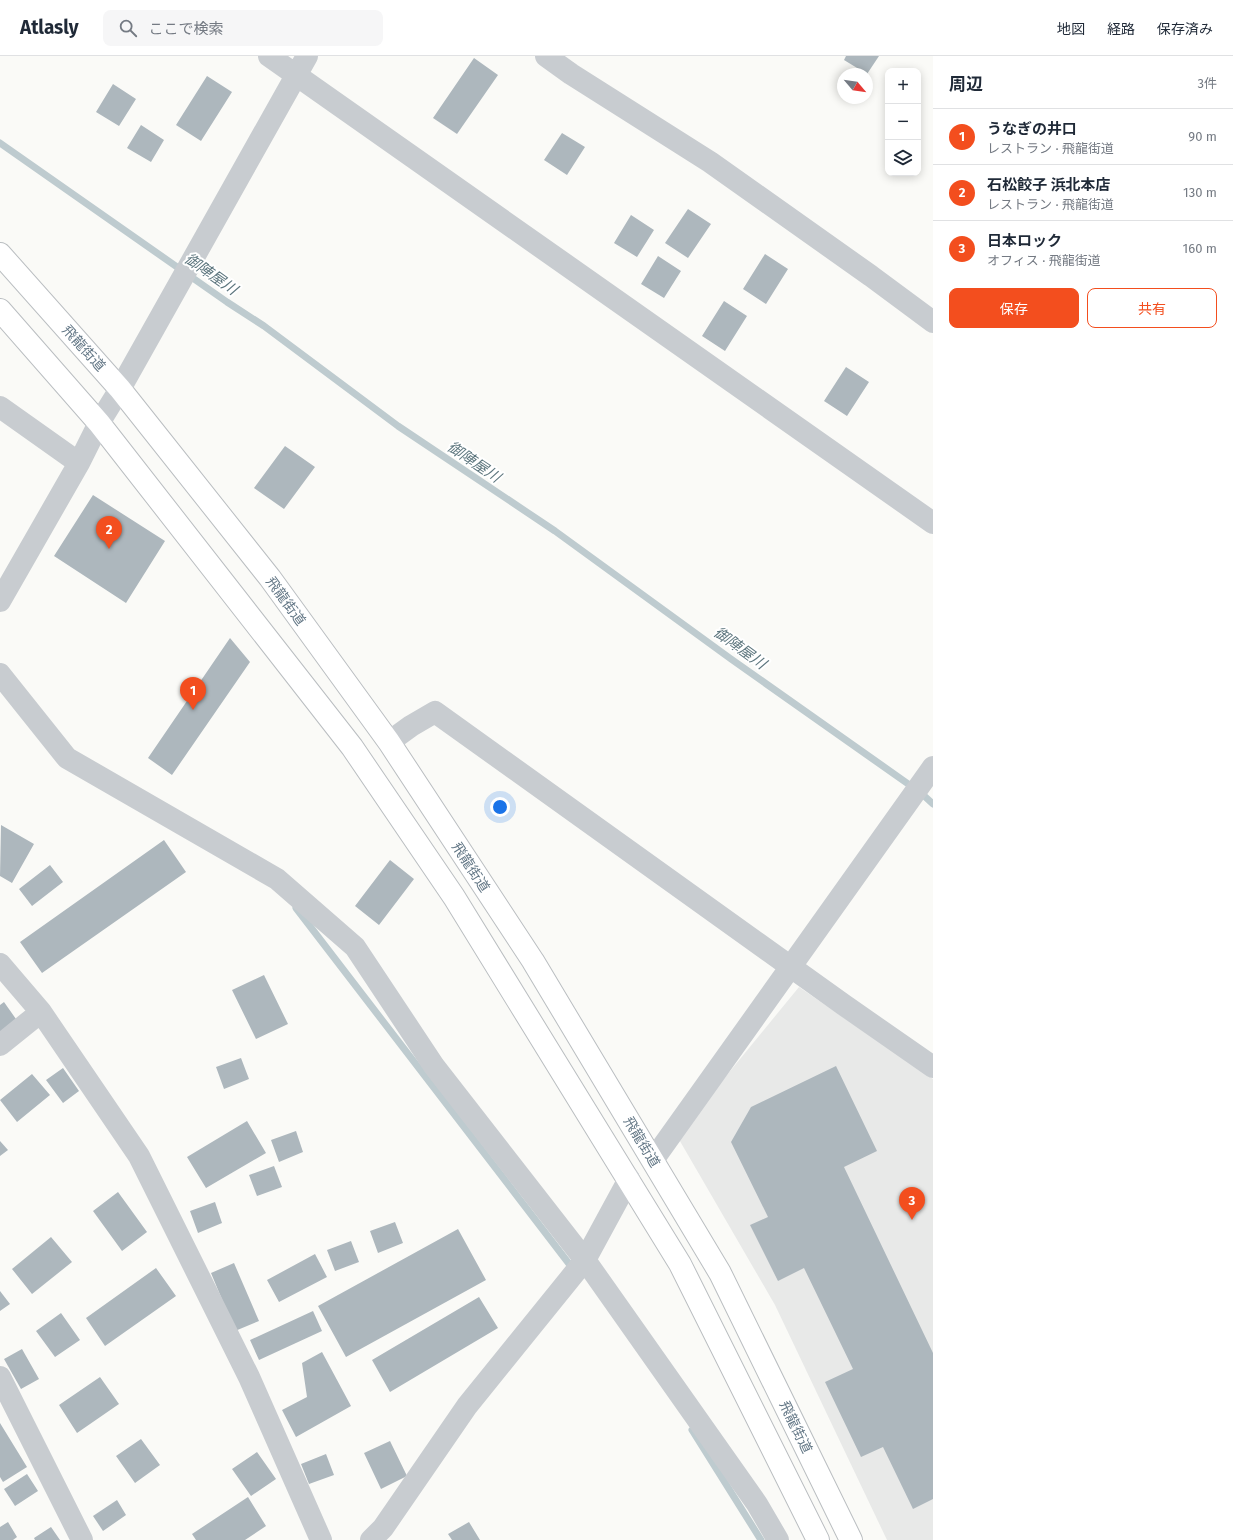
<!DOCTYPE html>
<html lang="ja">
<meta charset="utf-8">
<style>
body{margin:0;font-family:"Fira Sans","Noto Sans JP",sans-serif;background:#f6f6f7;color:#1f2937}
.controls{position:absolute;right:12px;top:12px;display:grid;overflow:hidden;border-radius:8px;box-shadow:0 2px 10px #0003}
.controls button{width:36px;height:36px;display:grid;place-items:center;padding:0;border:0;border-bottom:1px solid #e0e1e3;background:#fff;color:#1f2937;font:20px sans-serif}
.compass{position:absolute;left:837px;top:12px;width:36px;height:36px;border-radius:50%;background:#fff;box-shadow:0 2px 10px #0003;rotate:119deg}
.you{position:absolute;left:500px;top:751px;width:14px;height:14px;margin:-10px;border:3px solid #fff;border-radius:50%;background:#1a73e8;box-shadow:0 0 0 6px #1a73e833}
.badge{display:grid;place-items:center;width:26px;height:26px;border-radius:50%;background:#f34e1e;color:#fff;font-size:13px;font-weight:700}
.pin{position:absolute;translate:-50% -33px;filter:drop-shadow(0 1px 2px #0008)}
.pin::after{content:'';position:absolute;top:21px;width:14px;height:12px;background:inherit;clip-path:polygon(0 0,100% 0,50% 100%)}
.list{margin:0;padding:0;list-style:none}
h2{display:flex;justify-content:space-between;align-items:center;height:52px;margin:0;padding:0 16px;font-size:17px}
h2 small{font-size:13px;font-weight:400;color:#747a83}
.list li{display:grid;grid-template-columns:26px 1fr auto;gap:12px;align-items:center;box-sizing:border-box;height:56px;padding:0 16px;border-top:1px solid #e0e1e3}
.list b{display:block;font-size:15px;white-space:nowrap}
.list p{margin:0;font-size:13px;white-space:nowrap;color:#747a83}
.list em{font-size:13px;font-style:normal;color:#747a83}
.actions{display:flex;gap:8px;padding:12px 16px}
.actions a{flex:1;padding:9px 0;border:1px solid #f34e1e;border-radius:8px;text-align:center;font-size:14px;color:#f34e1e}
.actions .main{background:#f34e1e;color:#fff}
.icon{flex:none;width:22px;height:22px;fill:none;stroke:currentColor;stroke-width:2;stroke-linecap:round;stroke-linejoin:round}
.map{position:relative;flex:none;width:933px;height:1484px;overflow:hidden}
header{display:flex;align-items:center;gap:24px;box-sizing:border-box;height:56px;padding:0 20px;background:#fff;border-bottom:1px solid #e0e1e3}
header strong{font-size:19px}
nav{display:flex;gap:22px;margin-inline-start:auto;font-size:14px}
.search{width:280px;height:36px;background:#f6f6f7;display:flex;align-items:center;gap:10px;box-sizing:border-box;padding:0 14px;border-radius:8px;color:#747a83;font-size:15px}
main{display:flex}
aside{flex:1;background:#fff}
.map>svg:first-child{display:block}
.built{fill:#e8e9e8}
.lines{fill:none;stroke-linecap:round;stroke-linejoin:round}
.stream{stroke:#becbcf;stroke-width:7}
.building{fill:#adb7bd}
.highway-casing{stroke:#babec1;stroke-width:24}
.minor{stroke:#c8ccd0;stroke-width:22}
.highway{stroke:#fff;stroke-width:22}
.labels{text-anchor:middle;stroke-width:4;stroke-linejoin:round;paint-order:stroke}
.street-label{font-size:14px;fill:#627685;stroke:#fff}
.water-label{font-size:15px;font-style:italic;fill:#5d767e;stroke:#fff}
</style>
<header>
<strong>Atlasly</strong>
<div class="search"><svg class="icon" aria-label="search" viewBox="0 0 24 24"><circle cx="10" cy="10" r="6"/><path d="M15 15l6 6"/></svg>ここで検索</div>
<nav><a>地図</a><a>経路</a><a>保存済み</a></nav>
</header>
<main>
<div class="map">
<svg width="933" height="1484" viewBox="0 0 933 1484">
<rect width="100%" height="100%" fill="#fafaf7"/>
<path class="built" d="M799 931 933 1023V1484H887L775 1249 677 1080Z"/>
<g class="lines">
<path class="stream" d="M0 87 227 246 264 270 398 370 555 475 731 603 921 737 933 748
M296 852 570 1209
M692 1374 761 1484"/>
</g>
<path class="building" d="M846 0H879L867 18 844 4Z
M474 2 498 19 457 78 433 62Z
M207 20 232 36 201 85 176 69Z
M113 28 136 43 119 70 96 56Z
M141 69 164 84 151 106 127 92Z
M562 77 585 91 567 119 544 104Z
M688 153 711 168 688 202 665 187Z
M631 159 654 174 637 201 614 187Z
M765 198 788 213 766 248 743 233Z
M658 200 681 215 664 242 641 228Z
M724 245 747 260 725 295 702 280Z
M846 311 869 326 847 360 824 345Z
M285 390 315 411 284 453 254 432Z
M93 439 165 485 126 547 54 500Z
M230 582 250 606 172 719 148 702Z
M1 769 34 788 12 827 0 820Z
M164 784 186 816 42 917 20 886Z
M390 804 414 823 379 869 355 850Z
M50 809 63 826 32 850 19 833Z
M264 919 288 968 256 983 232 934Z
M4 946 16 963 0 976V949Z
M241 1002 249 1023 224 1033 216 1011Z
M836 1010 877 1095 844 1111 933 1297V1443L913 1453 883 1391 861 1401 825 1326 853 1313 804 1212 778 1225 750 1169 768 1161 731 1086 751 1051Z
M63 1012 79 1035 63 1047 46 1024Z
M32 1018 50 1039 17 1066 0 1044Z
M247 1065 266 1097 206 1132 187 1101Z
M296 1075 303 1096 279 1106 271 1084Z
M0 1085 8 1094 0 1100Z
M274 1110 282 1131 257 1140 249 1119Z
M118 1136 147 1176 122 1195 93 1155Z
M215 1146 222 1167 198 1177 190 1155Z
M395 1166 403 1187 378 1197 370 1175Z
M458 1173 486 1224 346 1301 318 1250Z
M51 1181 72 1206 32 1238 12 1213Z
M351 1185 359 1206 335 1215 327 1194Z
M315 1198 327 1221 279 1246 267 1224Z
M234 1207 259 1265 235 1275 211 1217Z
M156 1212 176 1240 105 1290 86 1262Z
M0 1235 10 1248 0 1255Z
M479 1241 498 1272 390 1336 372 1304Z
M313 1255 322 1275 259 1304 250 1284Z
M61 1257 80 1284 55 1301 36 1275Z
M22 1293 39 1323 21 1333 4 1303Z
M322 1296 351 1350 296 1381 282 1354 307 1341 302 1307Z
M100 1321 119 1348 77 1377 59 1349Z
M0 1367 27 1411 3 1426 0 1421Z
M141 1383 160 1409 135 1427 116 1400Z
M390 1385 407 1420 381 1433 364 1397Z
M257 1396 276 1423 251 1440 232 1413Z
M326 1398 334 1419 309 1428 301 1408Z
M27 1418 38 1435 15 1450 4 1433Z
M248 1441 266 1470 245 1484H196L192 1478Z
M117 1444 126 1459 103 1475 93 1460Z
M8 1466 17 1481 13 1484H0V1471Z
M469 1466 480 1484H452L448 1478Z
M51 1471 60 1484H35L34 1482Z"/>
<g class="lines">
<g class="highway-casing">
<path id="highway" d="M0 198 120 333 270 522 389 686 533 905 720 1217 851 1484
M0 254 99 367 352 691 454 841 680 1208 818 1484"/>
</g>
<path class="minor" d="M269 0 933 467
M546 0 571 18 710 106 871 220 933 266
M0 351 79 407
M0 545 79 407 99 367 120 333 307 0
M0 618 67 702 277 823 355 891 434 1010 585 1204 757 1448 778 1484
M389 686 411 670 435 656 844 949 933 1011
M0 908 41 956 139 1100 249 1321 321 1484
M0 989 41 956
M653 1104 933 711
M0 1321 82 1484
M371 1484 383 1472 467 1350 585 1204 629 1123"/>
<use href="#highway" class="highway"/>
</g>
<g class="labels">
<g class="street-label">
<text transform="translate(84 292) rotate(48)" y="5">飛龍街道</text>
<text transform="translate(286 545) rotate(54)" y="5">飛龍街道</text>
<text transform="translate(471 811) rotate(57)" y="5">飛龍街道</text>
<text transform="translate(642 1086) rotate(59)" y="5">飛龍街道</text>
<text transform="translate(796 1371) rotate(64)" y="5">飛龍街道</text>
</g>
<g class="water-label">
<text transform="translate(211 218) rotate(35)" y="5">御陣屋川</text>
<text transform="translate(474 406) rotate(34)" y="5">御陣屋川</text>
<text transform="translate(740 592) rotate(36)" y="5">御陣屋川</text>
</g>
</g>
</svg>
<div class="controls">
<button>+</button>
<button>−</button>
<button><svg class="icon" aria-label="layers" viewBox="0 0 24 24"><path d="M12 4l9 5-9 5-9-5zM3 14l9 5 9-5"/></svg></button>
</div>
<svg class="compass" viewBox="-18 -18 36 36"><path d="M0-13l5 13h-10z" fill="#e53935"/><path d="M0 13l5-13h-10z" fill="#747a83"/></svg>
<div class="you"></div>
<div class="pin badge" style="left:193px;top:654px">1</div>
<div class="pin badge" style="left:109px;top:493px">2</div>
<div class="pin badge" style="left:912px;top:1164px">3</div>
</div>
<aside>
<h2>周辺<small>3件</small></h2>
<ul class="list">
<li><span class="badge">1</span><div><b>うなぎの井口</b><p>レストラン · 飛龍街道</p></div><em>90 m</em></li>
<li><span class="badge">2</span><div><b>石松餃子 浜北本店</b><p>レストラン · 飛龍街道</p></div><em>130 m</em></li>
<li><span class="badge">3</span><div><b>日本ロック</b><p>オフィス · 飛龍街道</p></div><em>160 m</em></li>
</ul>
<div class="actions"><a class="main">保存</a><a>共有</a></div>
</aside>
</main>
